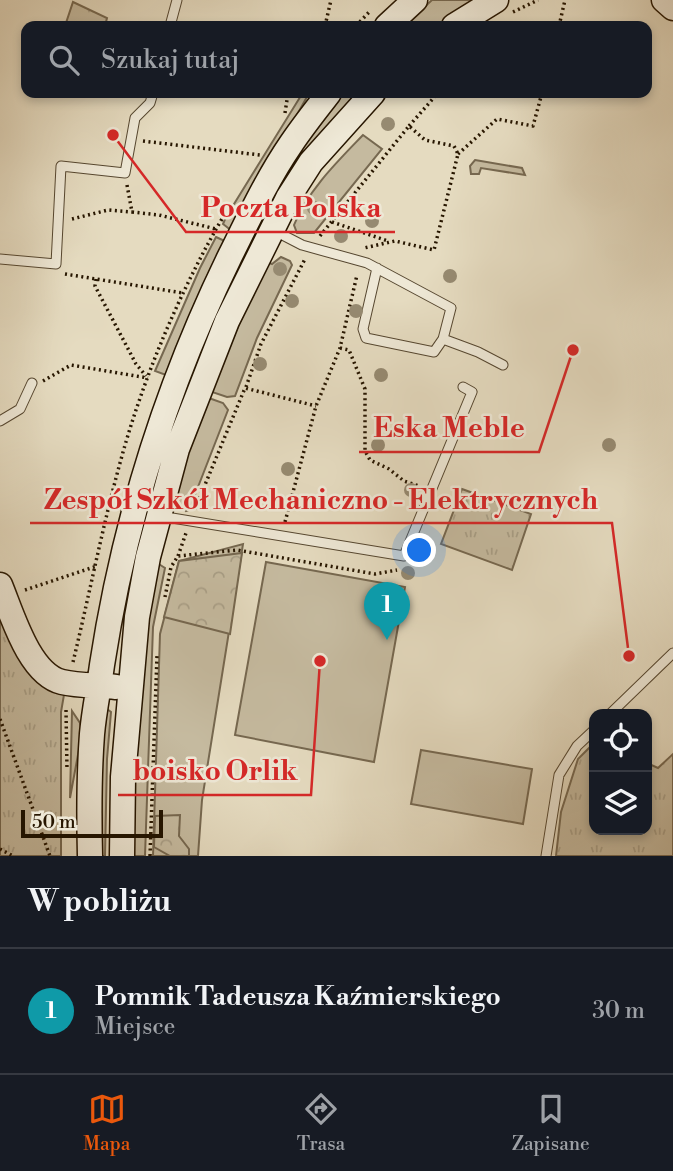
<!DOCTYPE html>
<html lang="pl">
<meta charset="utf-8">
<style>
body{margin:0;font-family:"Libre Bodoni",serif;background:#20242c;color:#f1f3f6}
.controls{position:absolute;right:21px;bottom:21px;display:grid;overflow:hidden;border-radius:14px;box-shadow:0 4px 10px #0003}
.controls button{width:63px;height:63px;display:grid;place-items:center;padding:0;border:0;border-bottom:2px solid #363941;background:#171b24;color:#f1f3f6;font:35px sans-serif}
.scale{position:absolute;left:21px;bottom:18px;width:142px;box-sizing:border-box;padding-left:7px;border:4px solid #271600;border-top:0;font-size:19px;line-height:24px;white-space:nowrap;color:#271600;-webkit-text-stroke:5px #eee8d6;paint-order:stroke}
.you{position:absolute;left:420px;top:551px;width:24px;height:24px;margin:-18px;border:5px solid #fff;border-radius:50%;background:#1a73e8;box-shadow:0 0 0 10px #1a73e833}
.badge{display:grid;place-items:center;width:46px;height:46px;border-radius:50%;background:#ea580c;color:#fff;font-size:23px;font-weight:700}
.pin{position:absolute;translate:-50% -58px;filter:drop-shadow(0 2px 4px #0008)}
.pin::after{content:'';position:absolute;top:37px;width:24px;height:21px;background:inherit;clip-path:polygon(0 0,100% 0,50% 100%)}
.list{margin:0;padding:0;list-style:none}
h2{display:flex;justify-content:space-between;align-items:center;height:91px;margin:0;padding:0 28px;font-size:30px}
h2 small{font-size:23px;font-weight:400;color:#9ea1a6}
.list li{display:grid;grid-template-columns:46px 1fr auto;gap:21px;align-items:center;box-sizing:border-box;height:126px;padding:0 28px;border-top:2px solid #363941}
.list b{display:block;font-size:26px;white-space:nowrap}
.list p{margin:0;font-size:23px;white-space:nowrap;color:#9ea1a6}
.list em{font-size:23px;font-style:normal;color:#9ea1a6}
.icon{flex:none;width:38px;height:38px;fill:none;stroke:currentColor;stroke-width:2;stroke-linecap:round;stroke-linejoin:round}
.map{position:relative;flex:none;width:673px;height:856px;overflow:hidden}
.search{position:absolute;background:#171b24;box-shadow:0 4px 10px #0003;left:21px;right:21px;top:21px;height:77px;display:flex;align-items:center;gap:18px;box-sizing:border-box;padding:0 24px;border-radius:14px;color:#9ea1a6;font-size:26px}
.sheet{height:217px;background:#171b24}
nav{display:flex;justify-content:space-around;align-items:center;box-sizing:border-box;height:98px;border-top:2px solid #363941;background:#171b24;font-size:19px;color:#9ea1a6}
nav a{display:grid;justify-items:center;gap:4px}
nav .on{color:#ea580c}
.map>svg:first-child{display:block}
.grass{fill:#c5ba9f;stroke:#766850;stroke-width:2}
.forest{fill:url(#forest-crowns);stroke:#766850;stroke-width:2}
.park{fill:url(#park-tufts);stroke:#766850;stroke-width:2}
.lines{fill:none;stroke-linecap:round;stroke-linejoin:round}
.lane-casing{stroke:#564730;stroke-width:11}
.secondary-casing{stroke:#271600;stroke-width:27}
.path{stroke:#271600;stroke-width:3.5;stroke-dasharray:2 3.5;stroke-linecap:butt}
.lane{stroke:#eee8d6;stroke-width:9}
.secondary{stroke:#eee8d6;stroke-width:24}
.tree{fill:#968a71}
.leader{fill:none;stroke:#d62828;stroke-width:2.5}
.callout-dot{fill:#d62828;stroke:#eee8d6;stroke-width:2.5}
.callout-label{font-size:28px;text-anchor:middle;font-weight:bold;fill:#d62828;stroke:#eee8d6;stroke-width:5;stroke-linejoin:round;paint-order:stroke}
</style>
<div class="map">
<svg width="673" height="856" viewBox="0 0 673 856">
<defs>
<pattern id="forest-crowns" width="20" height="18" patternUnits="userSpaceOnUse" patternTransform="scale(1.75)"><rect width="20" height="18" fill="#c5ba9f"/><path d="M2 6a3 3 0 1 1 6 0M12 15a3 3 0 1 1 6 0" fill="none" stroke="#a99f87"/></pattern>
<pattern id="park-tufts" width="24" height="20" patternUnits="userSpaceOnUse" patternTransform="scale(1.75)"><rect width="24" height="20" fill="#c5ba9f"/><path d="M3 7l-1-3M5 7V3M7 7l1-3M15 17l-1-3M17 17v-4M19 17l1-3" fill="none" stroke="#a99f87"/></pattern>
</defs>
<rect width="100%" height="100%" fill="#e5dbc0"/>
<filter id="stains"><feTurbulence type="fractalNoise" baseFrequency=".00286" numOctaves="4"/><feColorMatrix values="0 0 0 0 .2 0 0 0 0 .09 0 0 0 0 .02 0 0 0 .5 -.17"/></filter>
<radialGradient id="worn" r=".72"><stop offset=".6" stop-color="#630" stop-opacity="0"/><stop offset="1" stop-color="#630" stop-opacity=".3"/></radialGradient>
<path class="grass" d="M432 0H479L436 26H404Z
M344 93H357L305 155 270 207 269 204 300 151Z
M302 94 308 95 232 231 223 224 226 217Z
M363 135 382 149 314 233H297L294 225C308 190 338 161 363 135Z
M475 160 522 168 525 175 481 168 479 174H471L470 166Z
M216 237 227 242 166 375 155 371 200 268Z
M281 257 290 261 292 265 257 338 235 396 227 397 209 391 267 262 272 264Z
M206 397 223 403 228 410 189 510 186 511 177 502 176 488Z
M243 544 202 800 198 856H153L160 634 179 561Z
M266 562 405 587 374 762 235 735Z
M157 563 165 568 153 627 145 856H133C134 758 140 660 157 563Z
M107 709 111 712 107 759 105 856H100V768Z
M72 711 80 723 82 733 70 798Z
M421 750 532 769 523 824 411 804Z"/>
<path class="forest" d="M242 553 230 634 164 617 179 561Z
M180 815 179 836 189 849V856H170L154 847 155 816Z"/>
<path class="park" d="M73 2 107 18 105 26H65Z
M462 489 531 514 512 570 441 544Z
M0 604 65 689 61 712V856H0Z
M594 743V830H647V763L658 768 673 754V856H556L561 812 578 759Z"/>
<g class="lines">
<g class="lane-casing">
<path id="lane" d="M170 26 177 0
M273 230 302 245 367 263 451 308 443 339 478 352 503 365
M0 259 56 264 61 166 125 173 135 118 150 103 153 93
M377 268 363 329 366 338 434 352 443 339
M0 421 20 409 32 383
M160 516 404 556 472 392 463 387
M610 714 673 653
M546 856 559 775 577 746 594 730"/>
</g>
<g class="secondary-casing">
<path id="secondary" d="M664 0 673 8
M387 26 415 0
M454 26 496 0
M0 585C12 614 29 674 62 682 79 686 98 685 116 687
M90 856C89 816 89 774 92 734 94 711 99 688 102 665 124 521 166 387 230 256 249 218 267 179 291 144 303 126 316 110 329 93
M122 856 123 777 137 617 148 557 177 449 227 321 288 198 311 162 373 93"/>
</g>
<path class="path" d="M513 12 538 0
M325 26 331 0
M356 26 371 10
M559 26 565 0
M285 113 288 93
M409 126 438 93
M143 141 260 155
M458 154 497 119 533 126 542 93
M127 185 132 212 159 215 216 229
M72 219 108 210 132 212
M332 222 388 241
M320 236 409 126 425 140 454 146 458 154 434 250 395 241 364 248
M65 274 183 293
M96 279 95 286 136 364 146 376
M340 348 349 350 365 389V451L370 460 389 469 404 481 419 486
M43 381 71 365 148 378
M246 387 261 344 305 259
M195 509 245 388 316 406
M285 522 316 406 340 348 357 275
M178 556 186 533
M25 590 97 566
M165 597 171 567 178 556 237 550 375 574 397 570
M73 662C89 596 102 529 120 463 143 378 179 293 223 217
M66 710 67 770
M0 719 50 856
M0 849 13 856
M150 856 157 656"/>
<use href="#lane" class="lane"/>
<use href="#secondary" class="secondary"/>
</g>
<g class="tree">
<circle cx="388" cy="124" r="7"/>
<circle cx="314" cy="208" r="7"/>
<circle cx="372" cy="221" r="7"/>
<circle cx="341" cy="236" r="7"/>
<circle cx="280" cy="269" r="7"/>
<circle cx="450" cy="276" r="7"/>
<circle cx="292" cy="301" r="7"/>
<circle cx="356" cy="311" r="7"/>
<circle cx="260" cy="364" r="7"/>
<circle cx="381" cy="375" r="7"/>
<circle cx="378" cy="445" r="7"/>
<circle cx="609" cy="445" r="7"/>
<circle cx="288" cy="469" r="7"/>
<circle cx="411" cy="490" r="7"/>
<circle cx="408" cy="573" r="7"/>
</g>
<path class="leader" d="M113 135L186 232H395M573 350L539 452H359M629 656L612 523H30M320 661L311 795H118"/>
<g class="callout-dot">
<circle cx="113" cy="135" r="7"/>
<circle cx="573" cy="350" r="7"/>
<circle cx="629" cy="656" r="7"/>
<circle cx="320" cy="661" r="7"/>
</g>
<g class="callout-label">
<text x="291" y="217">Poczta Polska</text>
<text x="449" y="437">Eska Meble</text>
<text x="321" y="509">Zespół Szkół Mechaniczno - Elektrycznych</text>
<text x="215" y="780">boisko Orlik</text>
</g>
<rect width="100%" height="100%" filter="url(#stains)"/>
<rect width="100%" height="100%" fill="url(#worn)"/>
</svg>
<div class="controls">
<button><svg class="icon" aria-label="locate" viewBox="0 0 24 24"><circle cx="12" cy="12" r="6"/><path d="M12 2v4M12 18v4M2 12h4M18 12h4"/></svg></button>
<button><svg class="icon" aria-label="layers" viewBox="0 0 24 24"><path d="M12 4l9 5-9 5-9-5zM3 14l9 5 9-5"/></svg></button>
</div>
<div class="scale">50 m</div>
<div class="you"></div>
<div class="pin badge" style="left:387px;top:640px;background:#0f9aa8">1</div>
<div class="search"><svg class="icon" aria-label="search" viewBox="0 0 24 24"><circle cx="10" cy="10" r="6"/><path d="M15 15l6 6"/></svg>Szukaj tutaj</div>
</div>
<section class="sheet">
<h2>W pobliżu<small></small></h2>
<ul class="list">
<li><span class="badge" style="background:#0f9aa8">1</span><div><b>Pomnik Tadeusza Kaźmierskiego</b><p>Miejsce</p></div><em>30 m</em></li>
</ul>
</section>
<nav>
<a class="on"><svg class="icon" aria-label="map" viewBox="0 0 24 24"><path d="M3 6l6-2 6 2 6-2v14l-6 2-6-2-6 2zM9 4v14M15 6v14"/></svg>Mapa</a>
<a><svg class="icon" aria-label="directions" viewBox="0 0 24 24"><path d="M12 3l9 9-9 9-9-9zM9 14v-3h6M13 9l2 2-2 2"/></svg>Trasa</a>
<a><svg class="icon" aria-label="saved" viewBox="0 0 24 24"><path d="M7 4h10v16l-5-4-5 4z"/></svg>Zapisane</a>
</nav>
